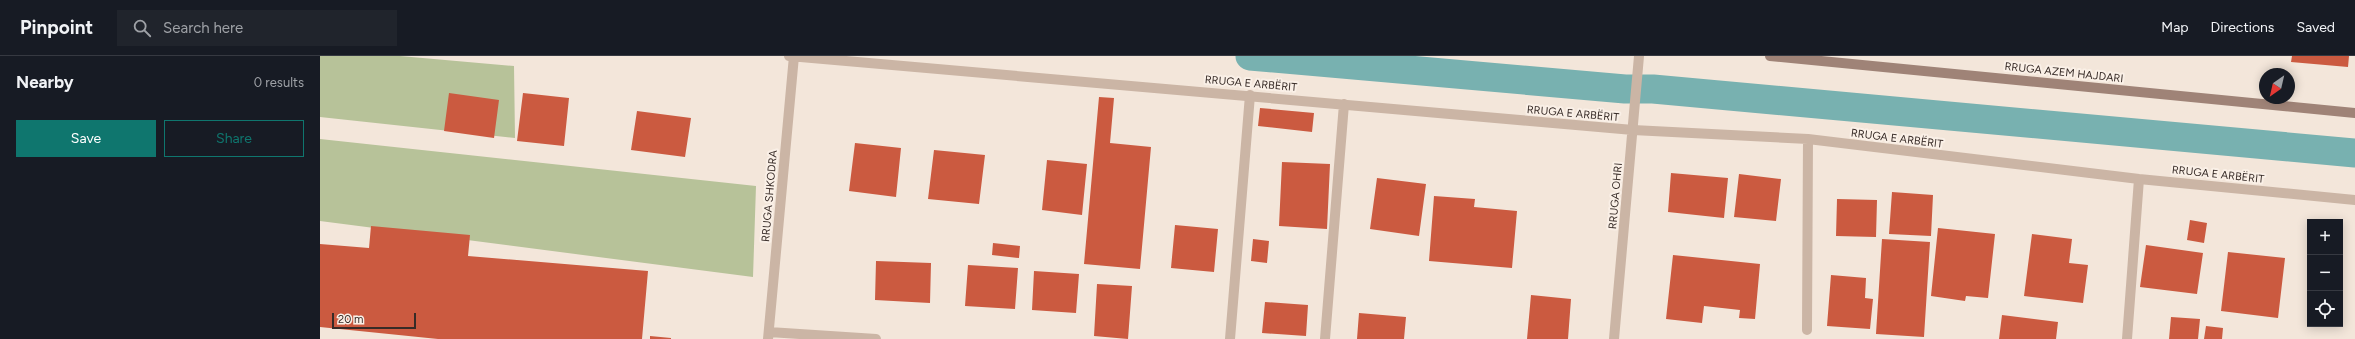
<!DOCTYPE html>
<meta charset="utf-8">
<style>
body{margin:0;font-family:Figtree,sans-serif;background:#20242c;color:#f1f3f6}
.controls{position:absolute;right:12px;bottom:12px;display:grid;overflow:hidden;border-radius:0px;box-shadow:0 2px 10px #0003}
.controls button{width:36px;height:36px;display:grid;place-items:center;padding:0;border:0;border-bottom:1px solid #363941;background:#171b24;color:#f1f3f6;font:20px sans-serif}
.compass{position:absolute;left:1939px;top:12px;width:36px;height:36px;border-radius:50%;background:#171b24;box-shadow:0 2px 10px #0003;rotate:214deg}
.scale{position:absolute;left:12px;bottom:10px;width:84px;box-sizing:border-box;padding-left:4px;border:2px solid #372b27;border-top:0;font-size:11px;line-height:14px;white-space:nowrap;color:#372b27;-webkit-text-stroke:3px #faf0e7;paint-order:stroke}
.list{margin:0;padding:0;list-style:none}
h2{display:flex;justify-content:space-between;align-items:center;height:52px;margin:0;padding:0 16px;font-size:17px}
h2 small{font-size:13px;font-weight:400;color:#9ea1a6}
.actions{display:flex;gap:8px;padding:12px 16px}
.actions a{flex:1;padding:9px 0;border:1px solid #0f766e;border-radius:0px;text-align:center;font-size:14px;color:#0f766e}
.actions .main{background:#0f766e;color:#fff}
.icon{flex:none;width:22px;height:22px;fill:none;stroke:currentColor;stroke-width:2;stroke-linecap:round;stroke-linejoin:round}
.map{position:relative;flex:none;width:2035px;height:283px;overflow:hidden}
header{display:flex;align-items:center;gap:24px;box-sizing:border-box;height:56px;padding:0 20px;background:#171b24;border-bottom:1px solid #363941}
header strong{font-size:19px}
nav{display:flex;gap:22px;margin-inline-start:auto;font-size:14px}
.search{width:280px;height:36px;background:#20242c;display:flex;align-items:center;gap:10px;box-sizing:border-box;padding:0 14px;border-radius:0px;color:#9ea1a6;font-size:15px}
main{display:flex}
aside{flex:1;background:#171b24}
.map>svg:first-child{display:block}
.green{fill:#b7c299}
.lines{fill:none;stroke-linecap:round;stroke-linejoin:round}
.canal{stroke:#78b1b0;stroke-width:29}
.building{fill:#cb5a40}
.lane{stroke:#cbb5a5;stroke-width:10}
.street{stroke:#cbb5a5;stroke-width:10}
.secondary{stroke:#9f8377;stroke-width:10}
.labels{text-anchor:middle;stroke-width:4;stroke-linejoin:round;paint-order:stroke}
.street-label{font-size:11px;fill:#372b27;stroke:#faf0e7}
</style>
<header>
<strong>Pinpoint</strong>
<div class="search"><svg class="icon" aria-label="search" viewBox="0 0 24 24"><circle cx="10" cy="10" r="6"/><path d="M15 15l6 6"/></svg>Search here</div>
<nav><a>Map</a><a>Directions</a><a>Saved</a></nav>
</header>
<main>
<aside>
<h2>Nearby<small>0 results</small></h2>
<ul class="list">
</ul>
<div class="actions"><a class="main">Save</a><a>Share</a></div>
</aside>
<div class="map">
<svg width="2035" height="283" viewBox="0 0 2035 283">
<rect width="100%" height="100%" fill="#f3e6da"/>
<path class="green" d="M0 0H80L194 10 195 82 0 61Z
M0 83 436 130 433 221 0 165Z"/>
<g class="lines">
<path class="canal" d="M930 0 1305 33H1333L2035 97"/>
</g>
<path class="building" d="M1972 0H2029L2028 11 1971 6Z
M129 37 179 44 174 82 124 75Z
M203 37 249 42 244 90 197 85Z
M779 41 794 42 790 87 831 91 820 213 764 208Z
M940 52 994 57 992 76 938 70Z
M317 55 371 62 365 101 311 94Z
M535 87 581 92 576 141 529 135Z
M614 94 665 99 659 148 608 143Z
M727 104 767 108 762 159 722 154Z
M962 106 1010 108 1007 173 959 170Z
M1351 117 1408 122 1404 162 1348 156Z
M1419 118 1461 123 1456 165 1414 161Z
M1057 122 1106 128 1099 180 1050 173Z
M1572 136 1613 139 1611 180 1569 178Z
M1114 140 1155 143 1154 151 1197 155 1192 212 1109 205Z
M1517 143 1557 144 1556 181 1516 180Z
M1870 164 1887 167 1884 187 1867 184Z
M855 169 898 173 894 216 851 212Z
M51 170 150 179 148 200 328 215 322 283H118L0 271V188L49 192Z
M1618 172 1675 178 1668 242 1646 240 1645 245 1611 240Z
M1712 178 1752 183 1749 207 1768 209 1763 247 1704 240Z
M933 183 949 185 947 207 931 205Z
M1562 183 1610 186 1604 281 1556 278Z
M673 187 700 190 699 202 672 199Z
M1826 189 1883 197 1877 238 1820 231Z
M1908 196 1965 202 1958 262 1901 255Z
M1353 199 1440 208 1435 263 1419 262 1420 254 1384 250 1382 267 1346 263Z
M556 205 611 207 610 247 555 244Z
M648 209 698 212 695 253 645 250Z
M714 215 759 218 756 257 712 254Z
M1511 219 1546 222 1545 242 1553 243 1550 273 1507 270Z
M777 228 812 230 808 283 774 280Z
M1211 239 1251 243 1248 283H1207Z
M945 246 988 249 986 280 942 277Z
M1039 257 1086 261 1084 283H1037Z
M1682 259 1738 266 1736 283H1679Z
M1851 261 1880 263 1878 283H1849Z
M1886 270 1903 272 1902 283H1884Z
M330 280 351 282V283H330Z"/>
<g class="lines">
<path class="lane" d="M910 283 930 39"/>
<path class="street" d="M469 0 1313 74 1488 83 1819 123 2035 144
M1487 274 1488 83
M449 276 556 283
M448 283 474 0
M1005 283 1024 48
M1294 283 1319 0
M1807 283 1819 123"/>
<path class="secondary" d="M1450 0 2035 57"/>
</g>
<g class="labels">
<g class="street-label">
<text transform="translate(1744 16) rotate(6)" y="4">RRUGA AZEM HAJDARI</text>
<text transform="translate(931 27) rotate(5)" y="4">RRUGA E ARBËRIT</text>
<text transform="translate(1253 57) rotate(5)" y="4">RRUGA E ARBËRIT</text>
<text transform="translate(1577 82) rotate(7)" y="4">RRUGA E ARBËRIT</text>
<text transform="translate(1898 118) rotate(6)" y="4">RRUGA E ARBËRIT</text>
<text transform="translate(449 140) rotate(-85)" y="4">RRUGA SHKODRA</text>
<text transform="translate(1295 140) rotate(-85)" y="4">RRUGA OHRI</text>
</g>
</g>
</svg>
<div class="controls">
<button>+</button>
<button>−</button>
<button><svg class="icon" aria-label="locate" viewBox="0 0 24 24"><circle cx="12" cy="12" r="6"/><path d="M12 2v4M12 18v4M2 12h4M18 12h4"/></svg></button>
</div>
<svg class="compass" viewBox="-18 -18 36 36"><path d="M0-13l5 13h-10z" fill="#e53935"/><path d="M0 13l5-13h-10z" fill="#9ea1a6"/></svg>
<div class="scale">20 m</div>
</div>
</main>
